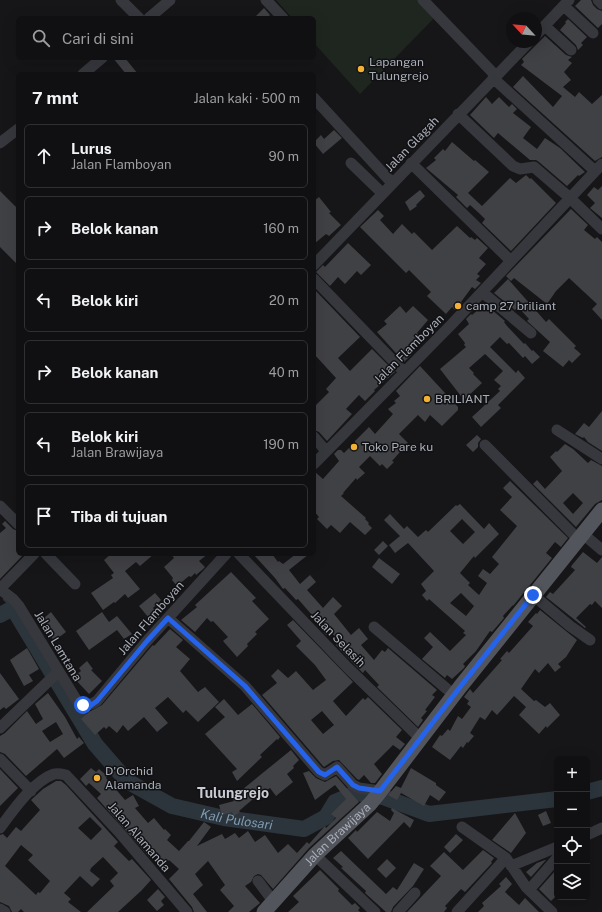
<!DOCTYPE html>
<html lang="id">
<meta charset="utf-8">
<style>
body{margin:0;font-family:"Public Sans",sans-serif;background:#1e1e20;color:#f1f3f6}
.controls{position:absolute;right:12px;bottom:12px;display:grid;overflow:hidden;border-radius:6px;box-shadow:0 4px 16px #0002}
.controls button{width:36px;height:36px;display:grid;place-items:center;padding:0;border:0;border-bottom:1px solid #303032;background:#101012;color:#f1f3f6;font:20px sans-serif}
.compass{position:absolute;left:506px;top:12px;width:36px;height:36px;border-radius:50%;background:#101012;box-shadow:0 4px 16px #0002;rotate:296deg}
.stop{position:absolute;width:12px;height:12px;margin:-9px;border:3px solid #2563eb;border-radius:50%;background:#fff}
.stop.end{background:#2563eb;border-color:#fff;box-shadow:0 1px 4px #0008}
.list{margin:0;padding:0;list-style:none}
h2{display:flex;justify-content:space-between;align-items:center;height:52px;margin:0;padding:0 16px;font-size:17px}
h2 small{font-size:13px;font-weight:400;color:#9c9d9f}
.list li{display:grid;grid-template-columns:26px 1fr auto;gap:12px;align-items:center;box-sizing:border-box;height:64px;margin:0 8px 8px;padding:0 8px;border:1px solid #303032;border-radius:6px}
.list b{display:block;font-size:15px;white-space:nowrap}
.list p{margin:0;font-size:13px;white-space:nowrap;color:#9c9d9f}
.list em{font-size:13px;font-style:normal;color:#9c9d9f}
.icon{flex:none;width:22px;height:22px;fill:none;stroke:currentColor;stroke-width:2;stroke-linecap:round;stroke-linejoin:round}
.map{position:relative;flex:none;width:602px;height:912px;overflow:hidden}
.search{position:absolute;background:#101012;box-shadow:0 4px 16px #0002;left:16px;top:16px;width:300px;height:44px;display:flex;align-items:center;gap:10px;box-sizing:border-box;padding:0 14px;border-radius:6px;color:#9c9d9f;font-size:15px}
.panel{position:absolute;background:#101012;box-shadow:0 4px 16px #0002;left:16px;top:72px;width:300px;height:484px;border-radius:6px}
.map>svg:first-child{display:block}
.green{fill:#1e261f}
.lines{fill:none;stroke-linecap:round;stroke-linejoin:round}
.stream{stroke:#2c353c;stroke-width:2.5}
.river{stroke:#2c353c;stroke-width:16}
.building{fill:#404145;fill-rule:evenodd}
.minor{stroke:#37383d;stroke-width:11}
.major{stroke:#53555c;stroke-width:15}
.route{stroke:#2563eb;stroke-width:5}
.poi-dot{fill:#f2b134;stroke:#111113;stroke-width:1.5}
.labels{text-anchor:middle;stroke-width:3;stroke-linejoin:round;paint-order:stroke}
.poi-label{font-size:12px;fill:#a8adb8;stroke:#111113;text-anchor:start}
.street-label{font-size:12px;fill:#a8adb8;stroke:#111113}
.water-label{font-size:13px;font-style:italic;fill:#7f9bb3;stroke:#111113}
.quarter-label{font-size:14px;font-weight:bold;fill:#c9ccd4;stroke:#111113}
</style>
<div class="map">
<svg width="602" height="912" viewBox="0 0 602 912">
<rect width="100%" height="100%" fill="#161618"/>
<path class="green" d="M276 0H423L437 15 360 94 314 43V18H292Z"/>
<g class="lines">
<path class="stream" d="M4 599 13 608"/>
<g class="river">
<path id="s1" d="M0 615 13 608 95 744 127 781 172 806 224 818 304 829 326 817 335 802 357 793 383 797 429 814 557 799"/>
<path d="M587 792 602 788"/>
</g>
</g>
<path class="building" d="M581 0H591L593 5 597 9 602 11V24L598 28 575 6Z
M264 8 270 15 267 18H254Z
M568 19 587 37 581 43 583 45 578 50 576 45 560 30 566 23 565 22Z
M545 36 566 55 572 57 568 60 572 63 564 72 571 80 563 87 575 97 579 92 592 104 602 95V157L595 161 513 87 523 76 553 107 562 96 521 65 524 62 522 59Z
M113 58H125L138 74H126Z
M486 97 492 104 499 97 509 107 512 104 517 109 513 113 531 127 523 138 537 149 545 138 560 148 585 172 579 176 578 175 567 186 539 162 536 160H530L498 133 494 138 470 115Z
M334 130 342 138 323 154 314 143V142L321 135 324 139Z
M452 142 474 161 475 160 489 172 468 193 482 206 510 178 516 183 526 175 530 179 531 178 556 203 511 251 482 223 485 219 480 214 470 205 467 208 456 197 458 195 426 168 436 160 434 158 443 149 445 151Z
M602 186V218L590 208 595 203 587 195 594 187 598 190Z
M420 190 425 196 416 205 417 206 410 211 405 202Z
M0 191 18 209V265L0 247Z
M319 197 331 212 329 213 341 225 329 236 326 234 314 244V201Z
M571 209 588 225 584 230 595 239 597 237 602 242V320L592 309 597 304 569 278 556 291 547 304 514 278 511 281 506 276Z
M378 210 384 216 380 220 393 234 402 224 412 234 414 232 432 250 457 226 470 238 471 237 475 240 477 238 488 248 479 258 486 264 477 274 480 276 476 280 481 283 475 289 472 287 461 302 462 303 455 310 452 307 446 314 427 296 431 292 409 270 406 273 360 227Z
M348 243 371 265 361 275 357 271 345 284 338 277 330 286 316 272 323 265 325 267Z
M508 279 546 322 549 319 576 346 574 348 581 354 572 363 569 360 563 367 543 351 550 342 527 321 529 319 518 307 515 310 494 293Z
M314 289 360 337 338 358 350 371 372 349 395 372 374 390 375 391 365 401 359 395 346 409 352 414 327 441 319 432 314 430V407L329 392 326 389 336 378 314 354Z
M485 304 505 321 504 322 507 326 524 344 525 343 532 351 533 350 540 357 532 364 525 356 523 358 509 343 507 344 500 337 490 347 516 373 518 370 525 378 498 405 501 408 481 427 472 417 500 391 498 389 501 386 494 380 503 371 485 354 469 368 474 373 473 374 482 383 464 400 440 369 466 347 464 345 465 343 458 334 469 324 466 319 471 314 472 315Z
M400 306 406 313 413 306 428 320 417 333 420 337 411 346 413 347 408 351 411 355 404 362 377 332 387 324 384 321Z
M420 366 458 407V410L442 426 430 415 425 422 418 415 399 434 408 443 392 461 394 462 387 469 382 464 380 466 370 456 359 467 365 473 357 480 356 478 343 493H344L341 496 366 518 365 519 369 523 368 524 372 528 365 535 350 522 340 533 331 525 327 529 317 519 319 517 314 511V471L323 479 339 461 334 454 338 450H341L344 453 355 442V441L369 427 375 434 393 414 388 409 396 403 394 401 400 396 396 391Z
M602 411V451L588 442 584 437 583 438 575 434 584 423 589 427Z
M477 435 481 439 478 443V447L473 452 466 445Z
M565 444 573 449 588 463 591 460 602 466V500L595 504 576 527 533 484 537 480 545 489 562 471 550 457 556 451 557 452ZM573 493 583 503 573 514 563 503Z
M510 481 568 538 561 547 555 542 546 553 552 558 513 606V605L503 616 504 618 492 632 490 631 476 651 463 664 465 666 464 668 452 679 447 675 445 678 422 659 433 647 424 638 430 632 450 651 466 635 463 633 465 631 429 599 427 601 422 595 426 591 421 584 434 571 408 543 395 553 389 545 400 536 384 520 390 514 404 529 407 526 418 537 426 530 428 532 456 505 457 506 460 504 484 529 489 523 499 534 475 558 474 556 460 573 470 583 468 585 479 595 487 583 478 576 483 569 490 574 499 564 492 557 517 526 500 510 512 497 503 488ZM462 519 475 532 463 544 450 531ZM461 593 474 606 466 616 450 603Z
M5 521 13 529 18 531V554H24L0 579V533L6 528 2 524Z
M383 541 388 546 379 555 374 550Z
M583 552 597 563 602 557V608L595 601 592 605 590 604 576 618 586 627 585 628 546 597 550 592 553 594 575 570 571 567 572 565Z
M111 554H154L140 566 136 562 125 571 140 589 128 598 125 594 115 603 114 602 103 610 91 593 113 578 111 575 114 573 104 560Z
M171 554H208L199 561 205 567 202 570 196 575 195 573 191 577 189 576 177 586 172 580 173 578 164 567 174 558Z
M253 554H272L278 562 279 561 283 564 296 554H309L289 570 300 584 310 575 316 582 307 590 323 608 333 597 342 606 334 614 351 635 359 628 368 639 361 645 374 660 382 650 385 652 388 648 437 690 432 695 435 697 425 710 427 711 421 718 423 720 418 727 377 687 379 685 365 670 363 673 352 662 336 645 340 642 330 631 326 635 321 629 325 625 314 613 312 615 298 599 296 600 285 588 283 589 275 578Z
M379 558 400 574 392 584 372 567Z
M231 572 256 598 252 601 269 619 255 632 257 634 247 644 248 646 237 657 223 641 228 637 213 621 211 622 207 618 195 632 181 620 197 607 195 605Z
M155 593 161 600 153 608 160 617 153 623 139 606Z
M540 610 577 640 566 657 558 664 561 667 555 672 548 663 539 673 535 669 521 689 534 701 536 700 545 707 550 703 560 715 547 728 546 726 539 734 519 715 526 707 514 696 497 715 492 710 485 720 480 717 470 733 474 736 468 743 467 742 463 748 461 746 450 760 432 747 440 735 442 736 448 729 450 731 458 716 462 719 471 707 467 704 469 701 464 697 470 689 473 693 502 660 500 659 507 651 509 653 533 626 528 622 536 613 537 614Z
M51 612 66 632 54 641 45 628 48 626 43 619Z
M102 612 109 622 117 616 132 634 124 639 117 630 89 650 76 631Z
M293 620 353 682 333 701 346 716 363 698 365 700 368 697 402 730 396 737 405 744 400 750 393 745 374 764 382 774 375 783H371L364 775 359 780 357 779 339 760 333 761 324 767 323 766 262 695 277 683 271 676 278 669 288 678 296 671 313 690 326 680 315 665 296 646 301 641 287 625ZM322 711 334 725 323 734 311 720Z
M170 629 183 640 176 647 190 659 180 671 198 692 205 687 219 702 198 722 186 710 183 713 168 697 155 708 168 723 157 732 144 717 128 731 123 725 117 733 109 726 106 729 104 727 95 735 81 719 89 712 102 705 151 647 153 645 154 646Z
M27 648 39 669 29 675 33 681 24 686 10 660Z
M87 661 93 669 91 670 102 681 89 694 73 677 81 671 79 668Z
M0 673 19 699 6 709 4 707 0 710Z
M48 693 65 717 77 739 79 737 84 743 64 758 57 749 26 776 5 754 0 752V736L5 733 27 711 36 724 43 719 35 704ZM56 722 63 734 50 742 42 731Z
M224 699 238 715 252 704 280 737 278 740 277 739 260 755 262 757 237 781 232 772 237 769 205 734 225 717 215 707Z
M291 750 299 760 293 766 294 768 287 774 293 782 276 796 270 788 266 791 264 789 252 798 253 799 239 811 240 812 234 816 232 812 222 815 219 805 234 801 232 798Z
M91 768 96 772 99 769 107 776 106 778 125 800 133 795 139 806 135 808 148 823 154 818 164 830 165 829 171 835 167 840 179 851 188 841H189L204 822 211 827 197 846 222 834 225 839 235 833 239 838 248 831 255 842 265 835 278 853 288 844 297 853 307 842 309 844 325 826 326 828 336 818 331 814 346 799 335 785 315 800 303 773 309 771 316 778 325 782 336 776 359 802 309 848 273 889 261 875 258 874 254 876 251 882 245 886 260 903 249 912H228L234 906 220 890 225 885 208 861 195 874 203 885 193 894 207 912H194L192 907 169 879 179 869 169 860 164 866 152 856 150 858 97 798 101 794 89 783 86 786 80 779Z
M411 768 436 783V785L446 792 439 801 430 795 424 806 401 793 397 800 388 795 396 786 401 788Z
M0 769 18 788 0 806Z
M56 781H61L66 785 118 842 114 846 129 861 132 859 151 880 141 891 118 912H87L114 886 110 881 118 873 103 857 91 868 90 871 100 879 92 887 80 876 64 893 71 899 68 902 81 912H24L21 909 18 912H12L9 906 0 902V835L3 834 7 838 16 827 21 831 40 810 31 800 43 789ZM90 817 102 829 91 840 78 828ZM21 845 33 855 28 860 50 881 40 893 38 892 36 895 5 866Z
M392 808 414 820 410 828 404 822 368 859 348 838 356 830 357 832 377 812 390 821 394 813 391 810Z
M546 811 551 823 543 826 538 815Z
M515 813 526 833 511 853 492 840Z
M456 834 463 840 450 853 444 847Z
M483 850 494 858 491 862 492 863 465 892 461 889 445 906 447 908 444 912H407L441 876 430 866 444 852 463 870Z
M341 851 386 894 393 887 397 890 414 863 424 869 413 886 393 907 391 912H386L365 893 366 891 341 868 343 867 333 858Z
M387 859 396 868 386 878 377 869Z
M545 860H546L531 877 526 872 537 863Z
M320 870 339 889 338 891 352 905 355 903 360 908 358 910 360 912H288L299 902 293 896Z
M555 871 557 873V895L551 901 539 889Z
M506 877 512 884 505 892 519 905 525 898 539 912H478L484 906 482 903 501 886 499 884Z
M158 889 165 897 161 901 164 905 157 911 147 900Z"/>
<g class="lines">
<path class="minor" d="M121 0 139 18
M266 0 283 18
M423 0 496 76
M598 0 602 4
M564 6 593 33
M149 18 170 0
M545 26 571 50
M536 35 569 0
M83 74 102 58
M493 78 595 171
M314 98 392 183
M458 114 513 166 520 169 534 167 570 198 602 229
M0 143 18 129
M351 163 382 193
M411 163 511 261
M314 265 529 42
M314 279 404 372
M482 292 531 333
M557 430 602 459
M314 437 326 451
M485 445 578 539
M314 464 451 325 602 164
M0 506 18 524
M583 534 602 550
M46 554 75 584
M239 554 347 667 421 739
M0 589 13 599 19 606 77 701C85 707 89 706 97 701L147 641 226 554
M0 589 34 554
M533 595 570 626 590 640
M168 618 245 686 319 772 325 775 337 767 353 785 359 788 380 791
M374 627 454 695
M0 728 58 672
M0 759 31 791
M462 827 506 858 526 887 552 912
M0 828C12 812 33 781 54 774 58 773 62 774 66 775L119 832 187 912
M587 835 602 828
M315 855 375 912
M511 866 557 847
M258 881 273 901
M529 890 557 858
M0 909 5 912
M398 912 415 893
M457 912 506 858"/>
<path class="major" id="s2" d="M264 912 315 855 370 804 379 793 460 687 602 510"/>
</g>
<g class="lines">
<path class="route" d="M83 705 90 706 97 701 147 641 168 618 245 686 319 772 325 775 337 767 353 785 359 788 380 791 460 687 533 595"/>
</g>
<g class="poi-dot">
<circle cx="361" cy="69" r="4"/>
<circle cx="458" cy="306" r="4"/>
<circle cx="427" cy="399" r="4"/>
<circle cx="354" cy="447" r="4"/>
<circle cx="97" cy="778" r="4"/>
</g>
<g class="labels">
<g class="poi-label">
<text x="369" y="66">Lapangan<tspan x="369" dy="14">Tulungrejo</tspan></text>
<text x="466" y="310">camp 27 briliant</text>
<text x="435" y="403">BRILIANT</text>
<text x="362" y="451">Toko Pare ku</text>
<text x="105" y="775">D'Orchid<tspan x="105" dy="14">Alamanda</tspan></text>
</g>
<g class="street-label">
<text transform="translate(412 144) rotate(-46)" y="4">Jalan Glagah</text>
<text transform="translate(409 349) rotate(-45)" y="4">Jalan Flamboyan</text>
<text transform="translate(151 618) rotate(-49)" y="4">Jalan Flamboyan</text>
<text transform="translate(338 639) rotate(46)" y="4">Jalan Selasih</text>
<text transform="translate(58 646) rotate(59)" y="4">Jalan Lamtana</text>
<text dy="4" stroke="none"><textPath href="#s2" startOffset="107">Jalan Brawijaya</textPath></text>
<text transform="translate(139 837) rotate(49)" y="4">Jalan Alamanda</text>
</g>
<g class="water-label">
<text dy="5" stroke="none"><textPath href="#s1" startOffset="340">Kali Pulosari</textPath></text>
</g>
<g class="quarter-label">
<text x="233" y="798">Tulungrejo</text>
</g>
</g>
</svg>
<div class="controls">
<button>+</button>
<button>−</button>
<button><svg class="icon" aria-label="locate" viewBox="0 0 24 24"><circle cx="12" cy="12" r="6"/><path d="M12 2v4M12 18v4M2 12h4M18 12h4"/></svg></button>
<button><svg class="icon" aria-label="layers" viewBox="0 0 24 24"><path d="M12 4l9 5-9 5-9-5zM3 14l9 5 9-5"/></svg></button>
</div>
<svg class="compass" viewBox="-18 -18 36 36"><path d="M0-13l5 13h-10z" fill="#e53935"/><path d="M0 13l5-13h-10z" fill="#9c9d9f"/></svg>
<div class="stop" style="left:83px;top:705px"></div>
<div class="stop end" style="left:533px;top:595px"></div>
<div class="search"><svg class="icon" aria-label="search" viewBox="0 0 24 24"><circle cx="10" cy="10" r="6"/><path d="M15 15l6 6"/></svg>Cari di sini</div>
<section class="panel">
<h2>7 mnt<small>Jalan kaki · 500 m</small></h2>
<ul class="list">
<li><svg class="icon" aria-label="ahead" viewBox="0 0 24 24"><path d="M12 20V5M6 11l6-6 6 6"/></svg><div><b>Lurus</b><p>Jalan Flamboyan</p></div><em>90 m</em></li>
<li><svg class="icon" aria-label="right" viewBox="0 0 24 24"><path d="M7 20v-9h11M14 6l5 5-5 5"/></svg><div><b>Belok kanan</b></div><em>160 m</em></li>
<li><svg class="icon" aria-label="left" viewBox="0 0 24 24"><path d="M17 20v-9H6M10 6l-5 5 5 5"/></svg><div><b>Belok kiri</b></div><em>20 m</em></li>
<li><svg class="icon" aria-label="right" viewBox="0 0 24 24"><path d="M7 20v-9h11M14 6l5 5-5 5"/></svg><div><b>Belok kanan</b></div><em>40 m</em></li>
<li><svg class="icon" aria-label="left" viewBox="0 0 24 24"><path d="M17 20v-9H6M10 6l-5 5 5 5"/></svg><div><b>Belok kiri</b><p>Jalan Brawijaya</p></div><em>190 m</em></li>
<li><svg class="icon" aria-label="arrive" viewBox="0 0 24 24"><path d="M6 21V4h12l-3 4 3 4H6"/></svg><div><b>Tiba di tujuan</b></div></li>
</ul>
</section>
</div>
